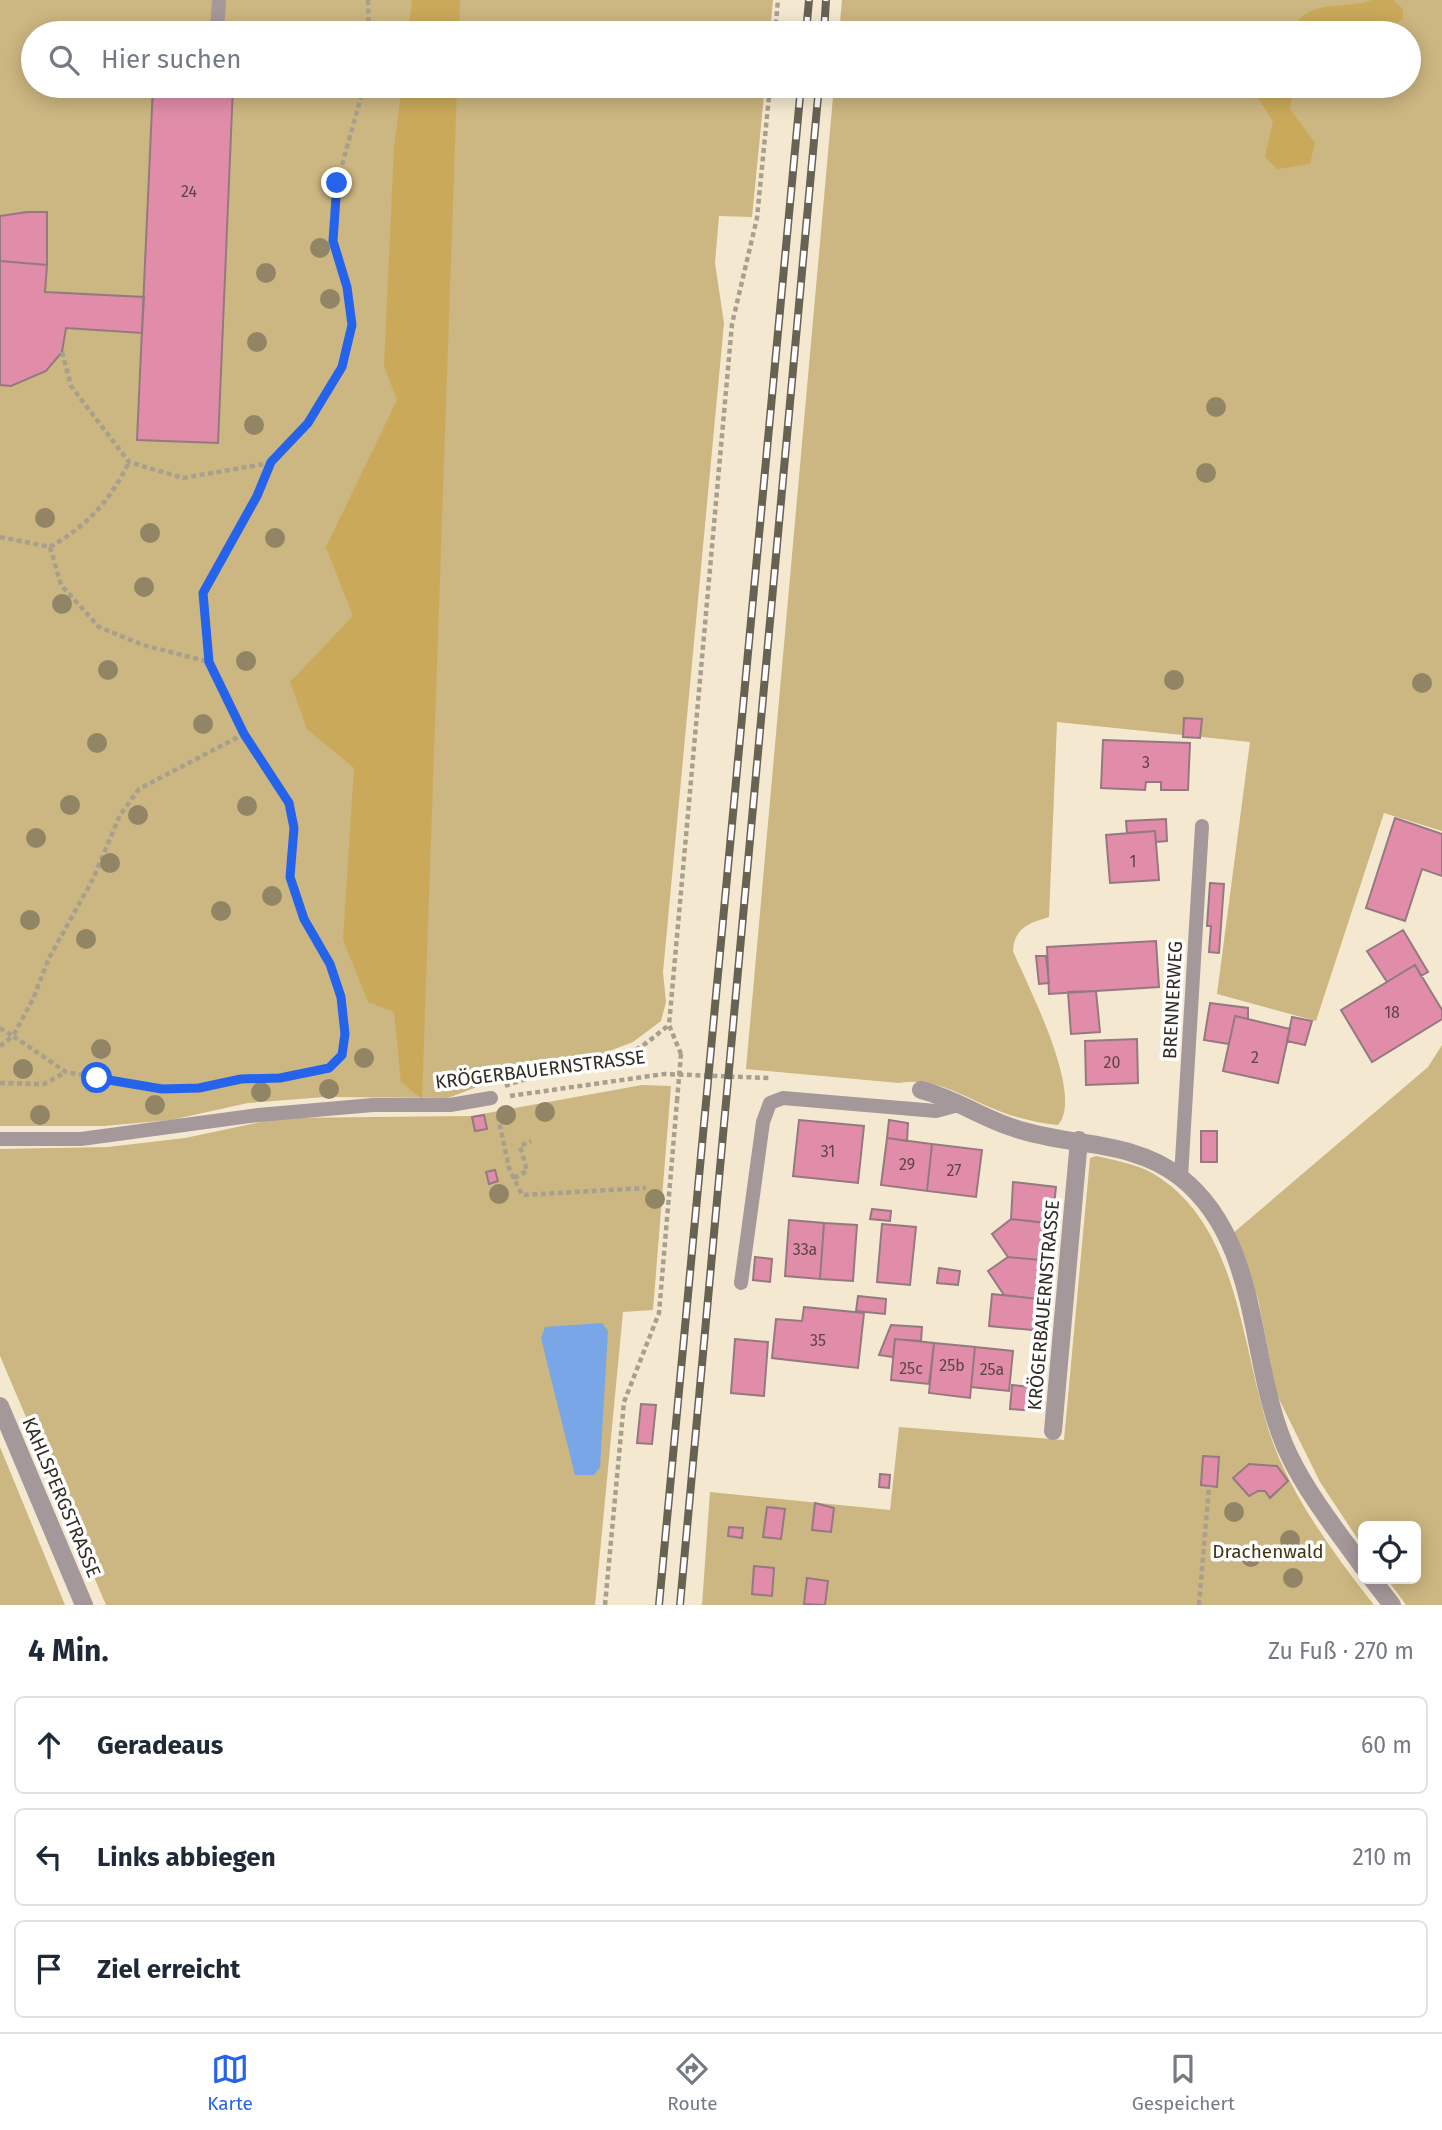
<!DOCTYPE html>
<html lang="de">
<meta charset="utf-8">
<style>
body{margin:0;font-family:"Fira Sans",sans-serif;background:#f2f2f3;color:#1f2937}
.controls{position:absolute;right:21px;bottom:21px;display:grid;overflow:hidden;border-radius:10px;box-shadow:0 4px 18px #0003}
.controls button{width:63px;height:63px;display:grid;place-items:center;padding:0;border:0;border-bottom:2px solid #e0e1e3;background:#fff;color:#1f2937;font:35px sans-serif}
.stop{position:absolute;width:21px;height:21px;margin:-16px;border:5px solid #2563eb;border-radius:50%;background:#fff}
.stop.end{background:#2563eb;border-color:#fff;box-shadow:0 2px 7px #0008}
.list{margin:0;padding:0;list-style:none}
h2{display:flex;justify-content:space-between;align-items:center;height:91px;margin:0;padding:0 28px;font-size:30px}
h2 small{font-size:23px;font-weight:400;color:#747a83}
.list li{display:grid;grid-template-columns:46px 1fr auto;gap:21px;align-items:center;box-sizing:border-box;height:98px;margin:0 14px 14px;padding:0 14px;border:2px solid #e0e1e3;border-radius:10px}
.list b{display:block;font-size:26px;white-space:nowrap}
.list em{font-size:23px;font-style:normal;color:#747a83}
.icon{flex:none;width:38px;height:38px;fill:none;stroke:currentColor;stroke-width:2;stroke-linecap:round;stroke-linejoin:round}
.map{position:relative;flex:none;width:1442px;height:1605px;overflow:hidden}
.search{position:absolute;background:#fff;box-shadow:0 4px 18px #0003;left:21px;right:21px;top:21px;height:77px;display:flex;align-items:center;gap:18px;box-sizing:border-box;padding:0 24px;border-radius:38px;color:#747a83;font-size:26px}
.sheet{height:427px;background:#fff}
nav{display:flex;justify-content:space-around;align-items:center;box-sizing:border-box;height:98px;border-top:2px solid #e0e1e3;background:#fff;font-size:19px;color:#747a83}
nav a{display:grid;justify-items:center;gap:4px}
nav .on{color:#2563eb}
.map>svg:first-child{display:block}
.green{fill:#ccb681}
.forest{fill:#caaa5a}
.water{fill:#79a6e6}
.building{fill:#e18da9;stroke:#957981;stroke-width:2}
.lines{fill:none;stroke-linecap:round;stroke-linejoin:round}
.path{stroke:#a8a08d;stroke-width:4.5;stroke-dasharray:5 3.5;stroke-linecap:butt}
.service{stroke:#a5989b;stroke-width:14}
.minor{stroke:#a5989b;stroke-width:18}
.rail-casing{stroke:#686254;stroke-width:8}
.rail{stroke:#fff;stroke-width:5;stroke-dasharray:16;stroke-linecap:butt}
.path-bridge{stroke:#a8a08d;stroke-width:4.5;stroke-dasharray:5 3.5;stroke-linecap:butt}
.tree{fill:#928566}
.route{stroke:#2563eb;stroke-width:9}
.labels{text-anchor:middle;stroke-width:7;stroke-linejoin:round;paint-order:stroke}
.number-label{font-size:16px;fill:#5d4544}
.street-label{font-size:19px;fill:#312d23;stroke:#fff}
.park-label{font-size:19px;fill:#413410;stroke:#fff}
</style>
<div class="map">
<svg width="1442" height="1605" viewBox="0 0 1442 1605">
<rect width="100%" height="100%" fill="#f4e9d0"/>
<path class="green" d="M0 0H773L770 33H33V86H765L752 217 719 216 715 263 724 323 663 972 666 1002 661 1021 633 1042 599 1055 535 1065 448 1098 325 1097 248 1103 171 1120 104 1126H0Z
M842 0H1442V831L1384 813 1316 1021 1217 994 1250 742 1057 722 1049 917C1029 923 1014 928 1013 951 1028 987 1085 1095 1058 1125 1037 1123 1013 1117 994 1109 962 1096 935 1077 899 1083L746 1069 834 86H1409V33H839Z
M1442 1045V1605H1406L1387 1579H1416V1526H1363V1547L1320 1482 1277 1395 1258 1299 1232 1234 1428 1067Z
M642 1085 671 1086 653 1310 623 1312 595 1605H106L0 1356V1149L108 1147 185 1138 279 1118 471 1116Z
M1096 1156C1114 1160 1136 1164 1152 1173 1247 1228 1240 1368 1279 1458 1302 1511 1338 1559 1374 1605H702L710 1492 890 1510 899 1427 1064 1440 1090 1158Z
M0 1447 65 1605H0Z"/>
<path class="forest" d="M412 0H460L459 33H408Z
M1372 0H1393L1403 9V19L1380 33H1287C1293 27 1300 17 1307 13 1326 2 1351 8 1372 0Z
M402 86H457L422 1099 401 1082 394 1012 368 1002 343 940 354 768 307 729 290 682 353 616 326 547 397 400 384 366 394 148Z
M1250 86H1294L1290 109 1315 143 1310 164 1277 169 1265 157 1273 121Z"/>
<path class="water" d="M602 1323 608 1331 600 1467 594 1475H575L541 1338 545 1327Z"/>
<path class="building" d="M153 86H233L218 443 137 440Z
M27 212H47V265L0 261V216Z
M0 261 47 265 45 292 144 297 142 333 66 328 62 352 46 371 11 386 0 385Z
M1184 718 1202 719 1200 738 1183 737Z
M1103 740 1190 743 1188 790H1161V782H1146L1145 790 1101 788Z
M1395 818 1442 834V876L1422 869 1405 921 1366 908Z
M1166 819 1167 841 1156 842 1155 831 1127 833 1126 821Z
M1155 831 1159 880 1110 883 1106 835Z
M1210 883 1224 884 1219 953 1209 952 1211 926H1207Z
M1403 930 1428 972 1421 976 1415 965 1387 982 1367 951Z
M1156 941 1159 987 1049 994 1047 947Z
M1036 956H1046L1049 983 1039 984Z
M1415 965 1442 1010V1019L1372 1062 1341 1010Z
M1096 991 1100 1032 1071 1034 1068 992Z
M1210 1003 1248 1008V1019L1235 1016 1229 1044 1204 1040Z
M1235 1016 1290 1029 1278 1083 1223 1071Z
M1292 1017 1312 1021 1305 1045 1287 1041Z
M1137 1039 1138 1083 1086 1085 1085 1041Z
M484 1115 487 1129 475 1131 472 1117Z
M799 1120 864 1126 858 1183 793 1176Z
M889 1120 908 1123 907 1141 887 1138Z
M1201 1131H1217V1162H1201Z
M887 1138 932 1144 927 1191 881 1185Z
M932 1144 982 1150 976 1197 927 1191Z
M495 1170 498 1181 489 1184 486 1172Z
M1013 1182 1056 1187 1052 1224 1011 1219Z
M872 1209 891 1211 890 1221 870 1219Z
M1011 1219 1056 1224 1051 1261 1008 1257 992 1234Z
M789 1220 824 1223 820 1279 785 1276Z
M824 1223 857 1225 853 1281 820 1279Z
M882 1224 916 1227 910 1285 877 1282Z
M755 1257 772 1259 770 1282 753 1280Z
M1008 1257 1051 1261 1047 1300 1004 1295 988 1271Z
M939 1268 960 1271 958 1285 937 1283Z
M992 1294 1047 1300 1043 1331 989 1326Z
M858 1296 886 1299 885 1314 856 1311Z
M804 1307 864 1313 858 1368 772 1358 776 1319 802 1321Z
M891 1325 922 1327 921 1341 895 1339 893 1357 879 1355Z
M735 1339 768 1342 764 1396 731 1393Z
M895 1339 934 1343 929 1384 891 1380Z
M934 1343 975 1347 970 1398 929 1393Z
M975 1347 1013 1351 1009 1391 971 1387Z
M1012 1385 1042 1388 1039 1411 1010 1409Z
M641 1404 656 1405 652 1444 637 1443Z
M1203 1456 1219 1457 1217 1487 1201 1485Z
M1249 1464 1277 1466 1288 1481 1270 1498 1265 1491H1258L1249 1496 1233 1478Z
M880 1474 890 1475 889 1488 879 1487Z
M815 1503 834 1508 831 1532 812 1530Z
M767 1507 785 1509 781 1539 763 1537Z
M729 1527 743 1528 742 1538 728 1536Z
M754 1566 774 1568 772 1596 752 1594Z
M807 1578 828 1581 825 1605 804 1604Z"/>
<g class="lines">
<path class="path" d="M368 0 369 33
M775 33 778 0
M62 352 71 386 129 462 183 478 270 463
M0 537 50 547 61 585 99 627 143 645 209 662
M50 547C87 526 110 501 129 462
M0 1028 13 1036 33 999 49 958 93 879 120 815 139 789 244 734
M0 1046 13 1036 66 1072 162 1089 199 1088 241 1079 280 1078 329 1068 342 1054 346 1034 341 997 330 964 304 920 291 877 294 828 289 803 244 734 209 662 203 593 257 496 271 462 308 423 342 367 352 325 347 287 333 241 337 183 364 86
M681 1054 669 1025 732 324 757 218 770 86
M0 1083 44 1084 66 1072
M505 1086C547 1070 595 1070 633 1051 646 1045 658 1033 669 1025
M510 1096 664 1074 769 1078
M498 1116 509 1168 522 1195 646 1188
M514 1178 527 1171 520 1146 531 1141
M605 1605 624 1402 659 1313 677 1101
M1199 1605 1209 1486"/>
<path class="service" d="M217 33 219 0
M0 1139H81L258 1115 373 1105H450L491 1098
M1181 1177 1202 826
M741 1283 763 1122 770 1103 783 1098 936 1111 962 1104"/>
<path class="minor" d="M921 1090C954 1098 982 1118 1014 1128 1068 1147 1132 1139 1180 1177 1265 1244 1246 1368 1290 1457 1309 1496 1338 1532 1363 1567
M0 1406 84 1605
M1053 1431 1079 1140
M1372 1579 1392 1605"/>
<g class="rail-casing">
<path id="rail" d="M806 33 809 0
M824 33 826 0
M659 1605 801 86
M680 1605 819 86"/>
</g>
<use href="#rail" class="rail"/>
<path class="path-bridge" d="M677 1101 681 1054"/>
</g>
<g class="tree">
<circle cx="320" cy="248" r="10"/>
<circle cx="266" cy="273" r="10"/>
<circle cx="330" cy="299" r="10"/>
<circle cx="257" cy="342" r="10"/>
<circle cx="1216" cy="407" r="10"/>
<circle cx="254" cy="425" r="10"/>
<circle cx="1206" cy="473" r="10"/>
<circle cx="45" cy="518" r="10"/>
<circle cx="150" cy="533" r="10"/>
<circle cx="275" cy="538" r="10"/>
<circle cx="144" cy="587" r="10"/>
<circle cx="62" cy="604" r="10"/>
<circle cx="246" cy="661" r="10"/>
<circle cx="108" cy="670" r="10"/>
<circle cx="1174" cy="680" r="10"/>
<circle cx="1422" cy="683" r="10"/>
<circle cx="203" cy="724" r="10"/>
<circle cx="97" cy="743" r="10"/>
<circle cx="70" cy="805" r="10"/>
<circle cx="247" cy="806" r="10"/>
<circle cx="138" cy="815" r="10"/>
<circle cx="36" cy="838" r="10"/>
<circle cx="110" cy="863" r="10"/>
<circle cx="272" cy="896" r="10"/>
<circle cx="221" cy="911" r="10"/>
<circle cx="30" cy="920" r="10"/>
<circle cx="86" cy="939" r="10"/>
<circle cx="101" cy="1049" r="10"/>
<circle cx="364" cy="1058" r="10"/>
<circle cx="23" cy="1069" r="10"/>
<circle cx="329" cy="1089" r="10"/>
<circle cx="261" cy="1092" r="10"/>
<circle cx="155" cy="1105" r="10"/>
<circle cx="545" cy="1112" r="10"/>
<circle cx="40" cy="1115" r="10"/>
<circle cx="506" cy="1115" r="10"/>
<circle cx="499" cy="1194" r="10"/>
<circle cx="655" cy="1199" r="10"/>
<circle cx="1234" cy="1512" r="10"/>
<circle cx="1290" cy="1540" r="10"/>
<circle cx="1251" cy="1557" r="10"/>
<circle cx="1293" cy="1578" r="10"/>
</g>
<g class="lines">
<path class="route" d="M97 1078 162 1089 199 1088 241 1079 280 1078 329 1068 342 1055 345 1034 341 997 330 964 304 919 290 877 294 828 289 803 244 734 209 662 203 593 257 496 271 462 308 423 342 367 352 325 347 287 333 241 337 183"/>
</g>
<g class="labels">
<g class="number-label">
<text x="189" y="197">24</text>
<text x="1146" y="768">3</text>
<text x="1133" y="867">1</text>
<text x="1392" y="1018">18</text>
<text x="1255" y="1063">2</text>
<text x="1112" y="1068">20</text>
<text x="828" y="1157">31</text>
<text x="907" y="1170">29</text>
<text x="954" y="1176">27</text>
<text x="805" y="1255">33a</text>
<text x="818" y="1346">35</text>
<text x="952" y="1371">25b</text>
<text x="911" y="1374">25c</text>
<text x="992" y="1375">25a</text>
</g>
<g class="street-label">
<text transform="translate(1172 1000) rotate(-87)" y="7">BRENNERWEG</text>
<text transform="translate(540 1069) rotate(-7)" y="7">KRÖGERBAUERNSTRASSE</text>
<text transform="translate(1043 1305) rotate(-85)" y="7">KRÖGERBAUERNSTRASSE</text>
<text transform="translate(62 1497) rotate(67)" y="7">KAHLSPERGSTRASSE</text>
</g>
<g class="park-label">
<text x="1268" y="1558">Drachenwald</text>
</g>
</g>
</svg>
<div class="controls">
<button><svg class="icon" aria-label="locate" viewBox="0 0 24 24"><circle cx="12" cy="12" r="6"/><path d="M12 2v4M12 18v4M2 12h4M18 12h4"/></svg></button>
</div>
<div class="stop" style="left:97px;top:1078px"></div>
<div class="stop end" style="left:337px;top:183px"></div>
<div class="search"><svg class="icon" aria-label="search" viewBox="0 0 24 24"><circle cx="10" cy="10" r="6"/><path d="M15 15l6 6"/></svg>Hier suchen</div>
</div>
<section class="sheet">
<h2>4 Min.<small>Zu Fuß · 270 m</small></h2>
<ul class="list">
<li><svg class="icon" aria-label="ahead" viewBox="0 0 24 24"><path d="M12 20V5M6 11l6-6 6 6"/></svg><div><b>Geradeaus</b></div><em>60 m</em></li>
<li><svg class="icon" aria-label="left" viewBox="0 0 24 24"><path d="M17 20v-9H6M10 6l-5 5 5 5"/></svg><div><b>Links abbiegen</b></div><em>210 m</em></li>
<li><svg class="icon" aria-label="arrive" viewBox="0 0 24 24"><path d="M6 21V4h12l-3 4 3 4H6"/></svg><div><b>Ziel erreicht</b></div></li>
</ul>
</section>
<nav>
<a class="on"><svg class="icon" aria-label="map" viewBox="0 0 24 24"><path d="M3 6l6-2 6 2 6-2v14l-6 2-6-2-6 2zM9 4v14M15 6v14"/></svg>Karte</a>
<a><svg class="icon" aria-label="directions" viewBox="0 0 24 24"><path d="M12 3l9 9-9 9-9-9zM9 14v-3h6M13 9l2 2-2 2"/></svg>Route</a>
<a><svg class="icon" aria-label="saved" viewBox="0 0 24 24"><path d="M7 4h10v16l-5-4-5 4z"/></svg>Gespeichert</a>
</nav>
